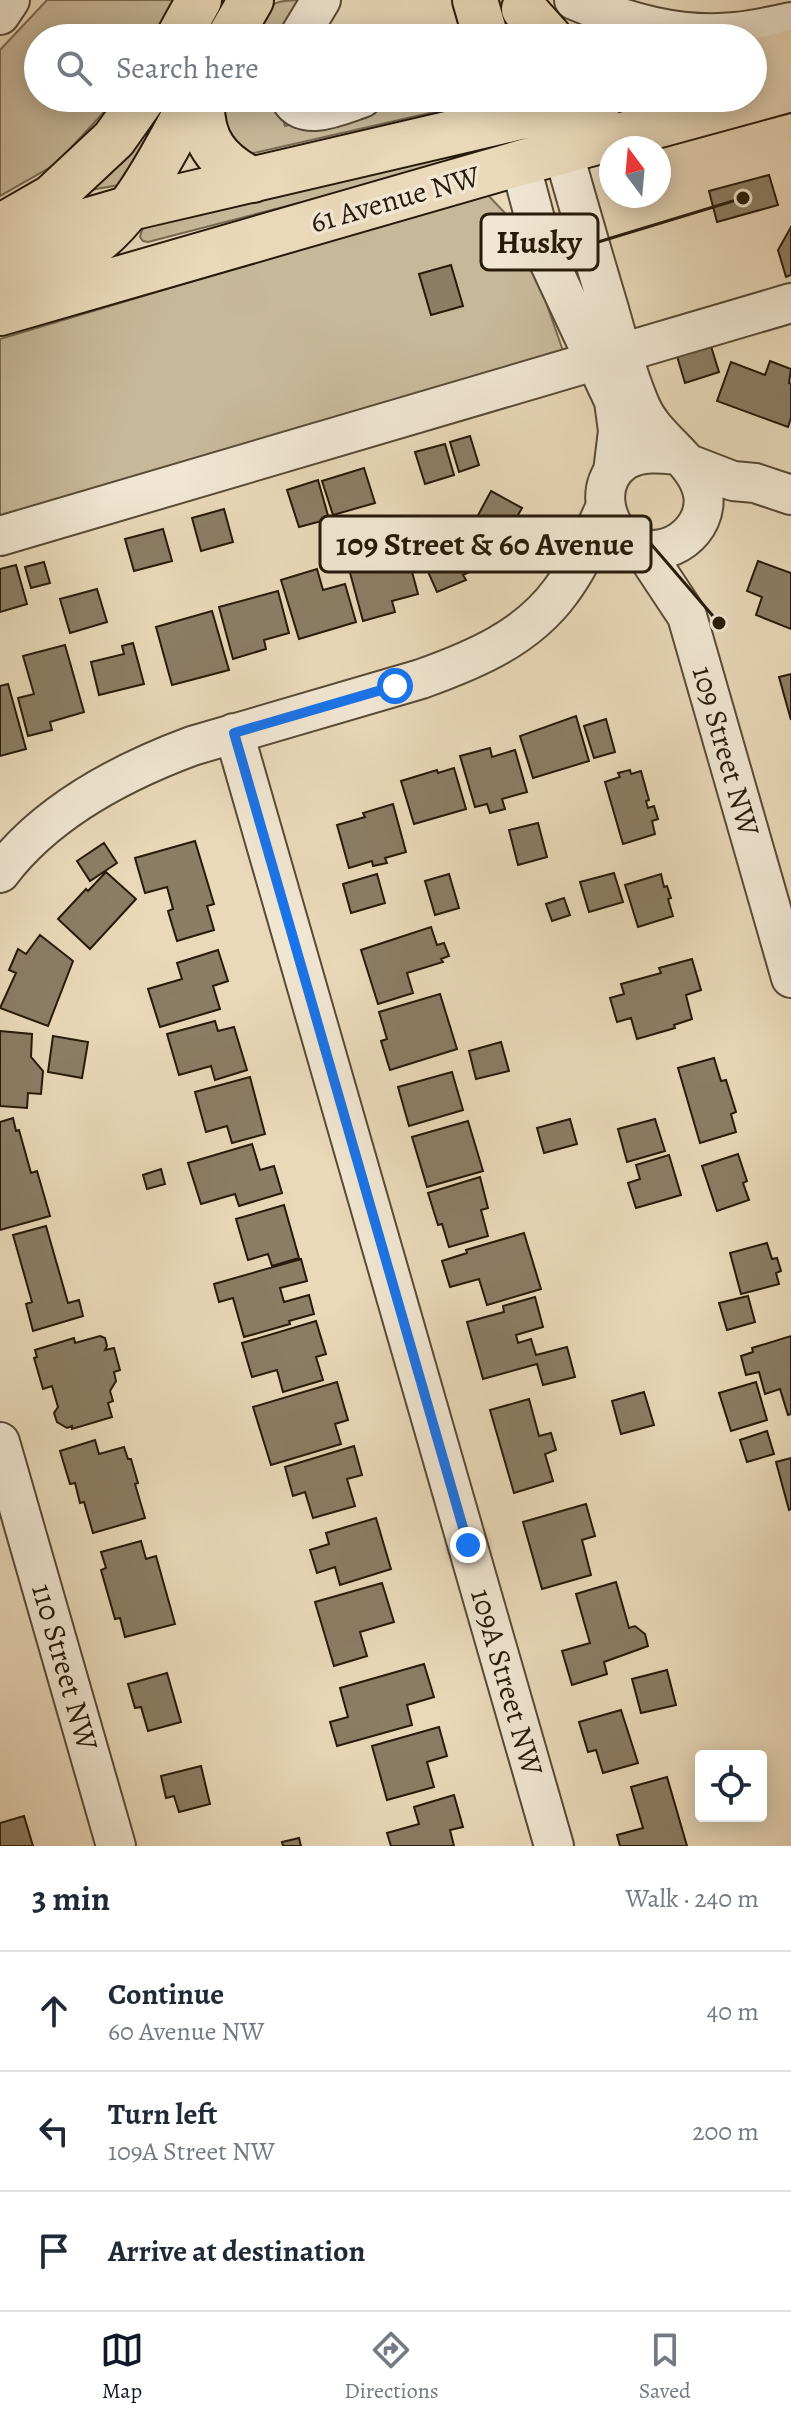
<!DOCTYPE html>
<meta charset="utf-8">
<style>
body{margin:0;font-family:Alegreya,serif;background:#f6f6f7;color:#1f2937}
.controls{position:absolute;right:24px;bottom:24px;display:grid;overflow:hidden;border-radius:8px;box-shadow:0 4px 20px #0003}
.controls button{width:72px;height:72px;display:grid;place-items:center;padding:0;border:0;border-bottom:2px solid #e0e1e3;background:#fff;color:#1f2937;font:40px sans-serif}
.compass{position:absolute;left:599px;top:136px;width:72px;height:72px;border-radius:50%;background:#fff;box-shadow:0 4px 20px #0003;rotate:344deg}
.stop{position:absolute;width:24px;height:24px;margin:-18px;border:6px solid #1a73e8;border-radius:50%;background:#fff}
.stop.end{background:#1a73e8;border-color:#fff;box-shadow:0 2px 8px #0008}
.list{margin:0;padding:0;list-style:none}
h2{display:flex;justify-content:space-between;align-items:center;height:104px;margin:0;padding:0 32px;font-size:34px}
h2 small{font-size:26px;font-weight:400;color:#747a83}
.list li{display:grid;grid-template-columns:52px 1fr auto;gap:24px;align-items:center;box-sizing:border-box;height:120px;padding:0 32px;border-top:2px solid #e0e1e3}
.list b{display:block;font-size:30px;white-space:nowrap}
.list p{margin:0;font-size:26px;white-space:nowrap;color:#747a83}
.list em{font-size:26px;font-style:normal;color:#747a83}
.icon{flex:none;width:44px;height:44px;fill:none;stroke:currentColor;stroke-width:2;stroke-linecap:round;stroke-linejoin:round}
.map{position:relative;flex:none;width:791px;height:1846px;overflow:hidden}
.search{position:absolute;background:#fff;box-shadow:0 4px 20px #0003;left:24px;right:24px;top:24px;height:88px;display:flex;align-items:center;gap:20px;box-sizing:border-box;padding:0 28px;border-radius:44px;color:#747a83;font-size:30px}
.sheet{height:464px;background:#fff}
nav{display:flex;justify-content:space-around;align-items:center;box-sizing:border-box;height:112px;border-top:2px solid #e0e1e3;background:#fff;font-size:22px;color:#747a83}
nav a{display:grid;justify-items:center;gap:4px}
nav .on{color:#111827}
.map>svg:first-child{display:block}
.green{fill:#c8b89b;stroke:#786952;stroke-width:2}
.building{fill:#8c7d65;stroke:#271a09;stroke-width:2}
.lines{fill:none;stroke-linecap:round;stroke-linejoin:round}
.minor-casing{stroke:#584a35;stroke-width:42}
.major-casing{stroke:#271a09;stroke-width:48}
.minor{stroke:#f1e6d2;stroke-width:38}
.major{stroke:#e9d8b9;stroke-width:44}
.route{stroke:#1a73e8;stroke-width:10}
.labels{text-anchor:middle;stroke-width:7;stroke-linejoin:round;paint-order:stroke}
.street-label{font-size:30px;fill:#271a09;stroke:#f1e6d2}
.leader{fill:none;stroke:#271a09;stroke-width:3}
.callout-dot{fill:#271a09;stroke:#f1e6d2;stroke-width:3}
.callout{fill:#f1e6d2;stroke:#271a09;stroke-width:3}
.callout-label{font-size:32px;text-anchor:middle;font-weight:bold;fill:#271a09}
</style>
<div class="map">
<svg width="791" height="1846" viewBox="0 0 791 1846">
<rect width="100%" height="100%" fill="#e9d8b9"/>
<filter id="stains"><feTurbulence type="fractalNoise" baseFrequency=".0025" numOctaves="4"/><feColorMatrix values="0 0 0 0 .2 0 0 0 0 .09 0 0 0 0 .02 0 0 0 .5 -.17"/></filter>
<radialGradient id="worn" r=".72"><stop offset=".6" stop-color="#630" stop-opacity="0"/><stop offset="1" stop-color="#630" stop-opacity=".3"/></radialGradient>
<path class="green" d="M47 0H175L153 38H38V98H117L56 164 0 196V50Z
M314 0 292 38H247C273 0 267 0 314 0Z
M161 98H170L119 185 90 190Z
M213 98H277L285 126 377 98H460L456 104 447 109 254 153H237Z
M461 156 460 161 148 242 143 241 140 237 142 230 147 225 421 159Z
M486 193 521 230 563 351 0 519V339Z"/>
<path class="building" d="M769 175 778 205 717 222 709 191Z
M791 227V275L786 277 778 250Z
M451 265 463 306 431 315 419 274Z
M710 343 719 372 685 383 676 353Z
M770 361 791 369 789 383 791 384V418L788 427 717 401 731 362 765 375Z
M470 436 479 465 459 472 450 442Z
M445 444 454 475 425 484 415 452Z
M364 468 375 503 333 515 322 481Z
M318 480 329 519 299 527 287 490Z
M491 491 522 508 506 536 476 519Z
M224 509 233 542 201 551 192 518Z
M466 525 484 565 463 575 466 580 437 592 417 547Z
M163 529 172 561 134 571 125 539Z
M407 553 418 594 392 601 395 612 363 621 349 569Z
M758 561 791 573V629L756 615 762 597 747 591Z
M44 562 50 583 31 588 25 567Z
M16 565 27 604 0 612V569Z
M317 569 323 590 345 584 356 622 299 639 281 580Z
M97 589 107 622 70 633 60 599Z
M278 591 289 633 264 640 266 649 233 659 219 607Z
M212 611 229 670 172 685 156 627Z
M133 643 144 684 99 695 91 662 124 654 122 646Z
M65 645 84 712 50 722 52 730 28 736 18 698 34 694 23 656Z
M791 674V720L779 677Z
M8 684 26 749 0 756V686Z
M576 716 589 761 533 778 520 736Z
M606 719 615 752 594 758 584 726Z
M490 748 492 757 515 750 527 792 502 799 505 809 490 813 487 804 475 807 460 756Z
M454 768 466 809 414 824 401 781 437 770 438 773Z
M630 770 631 774 641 771 649 800 646 801 648 808 654 806 658 819 652 821 655 834 623 844 605 782 620 777 618 773Z
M393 804 406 852 385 858 387 863 373 866 372 861 349 868 337 825 365 817 363 813Z
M538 823 547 857 518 865 509 830Z
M195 841 214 904 207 906 214 930 177 941 168 911 173 909 167 887 145 893 135 858Z
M104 843 117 863 90 881 77 861Z
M106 872 136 899 90 949 58 919 86 889 88 891Z
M614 873 623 902 589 912 580 882Z
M377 874 385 903 351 913 343 884Z
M449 874 459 908 435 915 425 881Z
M661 874 664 887 667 886 671 898 668 899 673 916 638 927 625 885Z
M564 898 570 915 552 921 546 904Z
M431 927 437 945 444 943 449 956 441 959 443 962 407 973 413 993 378 1004 361 950Z
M40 935 73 961 48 1026 0 1008 16 973 9 970 18 949 26 954Z
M218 950 228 981 213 986 220 1009 160 1027 148 989 182 979 177 963Z
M692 959 701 990 686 995 692 1019 674 1025 675 1028 637 1039 631 1018 617 1022 610 998 624 994 621 984 661 973 659 968Z
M440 994 457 1049 390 1070 381 1041 387 1039 379 1012Z
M215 1021 218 1031 234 1027 247 1070 215 1080 211 1066 179 1075 167 1034Z
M0 1031 32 1034 31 1057 43 1071 41 1094 28 1093 27 1108 0 1106Z
M53 1036 88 1042 82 1078 48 1072Z
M501 1042 509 1071 476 1079 469 1051Z
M714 1058 721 1081 726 1080 736 1112 731 1114 736 1132 700 1143 678 1068Z
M452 1072 463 1110 409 1126 398 1087Z
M250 1077 265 1134 232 1143 227 1126 206 1132 195 1092Z
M13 1118 16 1131 19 1130 31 1173 37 1171 50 1216 0 1230V1122Z
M570 1119 577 1144 544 1153 537 1128Z
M655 1119 665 1151 627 1162 618 1129Z
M468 1121 483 1171 427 1187 412 1137Z
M252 1144 260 1170 274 1166 282 1193 239 1206 235 1194 201 1204 188 1163Z
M738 1154 747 1181 743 1183 749 1200 717 1211 702 1166Z
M669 1155 681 1195 636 1208 628 1183 640 1179 636 1165Z
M161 1169 165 1184 147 1189 143 1175Z
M480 1177 488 1208 481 1210 488 1236 449 1247 442 1224 438 1225 428 1193Z
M284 1205 299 1258 272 1266 268 1254 248 1260 236 1219Z
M46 1226 68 1303 79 1300 83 1316 33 1331 26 1304 32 1302 13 1235Z
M524 1233 541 1289 487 1305 479 1279 450 1287 442 1261 467 1253 466 1250Z
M767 1243 772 1259 777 1258 781 1271 776 1273 779 1284 741 1294 730 1253Z
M301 1259 307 1281 280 1288 284 1302 309 1295 314 1314 289 1321 290 1324 244 1337 233 1298 219 1302 214 1284Z
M748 1296 755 1322 727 1330 719 1303Z
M535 1297 543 1327 516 1335 518 1343 531 1339 536 1355 567 1347 575 1377 543 1385 537 1364 483 1379 467 1322 504 1312 503 1306Z
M316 1321 326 1354 316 1357 323 1380 283 1392 277 1370 252 1377 242 1343Z
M100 1336 105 1338 107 1346 105 1350 114 1348 120 1370 114 1372 116 1381 110 1391 113 1401 108 1403 112 1417 72 1429V1426L67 1428 57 1422 54 1413 58 1407 52 1386 43 1389 34 1358 37 1357 35 1350 74 1338 75 1343Z
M791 1336V1414L788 1415 780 1389 765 1394 759 1372 746 1375 741 1356 753 1352 752 1348Z
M337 1382 348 1420 335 1424 341 1444 271 1465 253 1407Z
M756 1382 767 1420 731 1431 719 1393Z
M644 1392 654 1425 621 1434 612 1401Z
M529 1399 539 1436 551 1433 556 1450 545 1454 553 1481 514 1493 490 1410Z
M767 1431 774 1454 747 1462 740 1440Z
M95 1440 99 1454 124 1447 128 1459H131L138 1483 135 1484 145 1518 93 1533 84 1502 80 1503 75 1483 70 1484 60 1451Z
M354 1446 362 1475 347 1479 355 1506 313 1518 305 1492 293 1496 285 1467Z
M791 1458V1509L789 1510 776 1462Z
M586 1504 595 1536 582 1540 591 1575 542 1589 523 1522Z
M376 1518 391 1569 340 1585 335 1567 317 1573 310 1550 329 1544 326 1533Z
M141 1541 146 1559 156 1556 175 1624 125 1637 120 1618 115 1619 101 1570 106 1568 101 1552Z
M616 1582 629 1628 635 1626 645 1634 648 1646 604 1662 607 1674 572 1685 562 1651 590 1643 576 1594Z
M382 1583 394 1622 360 1632 367 1656 334 1666 315 1602Z
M424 1664 434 1697 407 1705 412 1725 337 1746 330 1722 348 1717 340 1688Z
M667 1670 676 1705 641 1713 632 1679Z
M167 1673 181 1722 148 1731 141 1707 135 1708 128 1684Z
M621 1710 638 1763 603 1773 596 1750 588 1752 579 1722Z
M439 1727 447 1756 427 1762 434 1787 387 1800 372 1746Z
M201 1766 210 1804 179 1812 174 1796 166 1798 161 1776Z
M667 1777 687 1846H620L617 1835 643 1828 631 1787Z
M454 1795 463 1827 450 1830 454 1846H391L387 1833 419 1824 414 1807Z
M24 1816 33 1846H0V1823Z
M299 1838 301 1846H283L282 1842Z"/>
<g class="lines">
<g class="minor-casing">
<path id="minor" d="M574 0C625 22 679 38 736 32 755 30 773 26 791 22
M0 15 10 0
M298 38 321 0
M290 98C302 124 343 104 362 98
M563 151C578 204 593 256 609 309 618 341 627 375 641 407 656 441 697 460 703 494 709 530 668 561 635 546 603 531 593 482 624 461 640 451 660 453 677 455
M520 163 543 249 614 401 618 431 613 472
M689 464 733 481 755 483 791 495
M0 536 791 303
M642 548 687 616 791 978
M234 733 554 1846
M0 873C46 812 122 772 192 746L421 679C474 660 527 638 561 591 580 566 592 536 605 508
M0 1442 116 1846"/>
</g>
<g class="major-casing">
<path id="major" d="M475 0 486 38
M524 9 550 38
M178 38 199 0
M229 38 251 0
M753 62 791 52
M202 98C200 140 217 162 253 180
M0 227 52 197 114 139 143 98
M0 246 130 208 602 98
M0 280C23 273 49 268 71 257 130 231 163 152 194 98
M0 313 520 163 791 89"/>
</g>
<use href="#minor" class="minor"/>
<use href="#major" class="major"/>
</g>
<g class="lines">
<path class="route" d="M395 686 234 733 468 1545"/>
</g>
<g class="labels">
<g class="street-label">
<text transform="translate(395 199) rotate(-16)" y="10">61 Avenue NW</text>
<text transform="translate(726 751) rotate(74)" y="10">109 Street NW</text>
<text transform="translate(65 1667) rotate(74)" y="10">110 Street NW</text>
<text transform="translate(507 1682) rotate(74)" y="10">109A Street NW</text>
</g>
</g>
<path class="leader" d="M743 198L598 242M719 623L651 544"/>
<g class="callout-dot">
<circle cx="743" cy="198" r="8"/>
<circle cx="719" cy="623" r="8"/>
</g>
<g class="callout">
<rect x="481" y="214" width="117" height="56" rx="8"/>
<rect x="320" y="516" width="331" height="56" rx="8"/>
</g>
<g class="callout-label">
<text x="539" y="253">Husky</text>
<text x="485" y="555">109 Street &amp; 60 Avenue</text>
</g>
<rect width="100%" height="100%" filter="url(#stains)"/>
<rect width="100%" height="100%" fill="url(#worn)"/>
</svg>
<div class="controls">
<button><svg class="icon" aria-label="locate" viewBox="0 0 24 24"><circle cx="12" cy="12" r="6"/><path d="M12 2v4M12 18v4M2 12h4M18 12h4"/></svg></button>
</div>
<svg class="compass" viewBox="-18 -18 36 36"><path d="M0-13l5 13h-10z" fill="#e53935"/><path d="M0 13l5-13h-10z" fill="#747a83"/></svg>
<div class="stop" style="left:395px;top:686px"></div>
<div class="stop end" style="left:468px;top:1545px"></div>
<div class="search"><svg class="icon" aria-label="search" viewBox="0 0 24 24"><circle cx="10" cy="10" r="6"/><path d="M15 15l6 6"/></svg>Search here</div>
</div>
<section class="sheet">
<h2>3 min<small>Walk · 240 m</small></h2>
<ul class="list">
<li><svg class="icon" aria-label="ahead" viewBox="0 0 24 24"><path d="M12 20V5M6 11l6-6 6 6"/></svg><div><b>Continue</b><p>60 Avenue NW</p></div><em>40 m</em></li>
<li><svg class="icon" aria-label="left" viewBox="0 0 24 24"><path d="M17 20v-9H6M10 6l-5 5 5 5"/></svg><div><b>Turn left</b><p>109A Street NW</p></div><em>200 m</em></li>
<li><svg class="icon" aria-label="arrive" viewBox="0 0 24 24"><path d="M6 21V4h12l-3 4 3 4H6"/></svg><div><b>Arrive at destination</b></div></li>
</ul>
</section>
<nav>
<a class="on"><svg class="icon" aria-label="map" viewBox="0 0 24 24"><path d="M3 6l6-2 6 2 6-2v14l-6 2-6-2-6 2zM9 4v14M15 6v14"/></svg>Map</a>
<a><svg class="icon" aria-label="directions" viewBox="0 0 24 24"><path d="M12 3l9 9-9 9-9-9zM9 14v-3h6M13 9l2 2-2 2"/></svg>Directions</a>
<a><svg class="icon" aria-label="saved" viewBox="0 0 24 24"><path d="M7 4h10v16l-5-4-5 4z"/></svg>Saved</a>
</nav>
